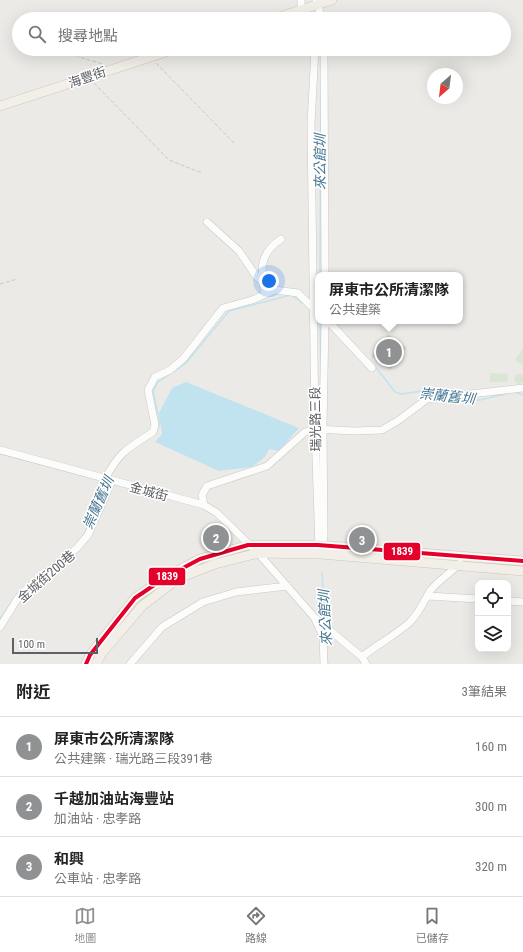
<!DOCTYPE html>
<html lang="zh-TW">
<meta charset="utf-8">
<style>
body{margin:0;font-family:"Roboto Condensed","Noto Sans TC",sans-serif;background:#f6f6f6;color:#222}
.controls{position:absolute;right:12px;bottom:12px;display:grid;overflow:hidden;border-radius:8px;box-shadow:0 4px 16px #0002}
.controls button{width:36px;height:36px;display:grid;place-items:center;padding:0;border:0;border-bottom:1px solid #e0e0e0;background:#fff;color:#222;font:20px sans-serif}
.compass{position:absolute;left:427px;top:68px;width:36px;height:36px;border-radius:50%;background:#fff;box-shadow:0 4px 16px #0002;rotate:208deg}
.scale{position:absolute;left:12px;bottom:10px;width:86px;box-sizing:border-box;padding-left:4px;border:2px solid #5d6164;border-top:0;font-size:11px;line-height:14px;white-space:nowrap;color:#5d6164;-webkit-text-stroke:3px #fff;paint-order:stroke}
.you{position:absolute;left:269px;top:281px;width:14px;height:14px;margin:-10px;border:3px solid #fff;border-radius:50%;background:#1a73e8;box-shadow:0 0 0 6px #1a73e833}
.badge{display:grid;place-items:center;width:26px;height:26px;border-radius:50%;background:#8f9192;color:#fff;font-size:13px;font-weight:700}
.pin{position:absolute;translate:-50% -50%;border:2px solid #fff;box-shadow:0 1px 4px #0006}
.popup{position:absolute;left:315px;top:272px;width:148px;height:52px;box-sizing:border-box;display:grid;place-content:center;border-radius:8px;background:#fff;filter:drop-shadow(0 1px 3px #0005);font-size:13px;white-space:nowrap;color:#767676}
.popup b{font-size:15px;color:#222}
.popup::after{content:'';position:absolute;left:50%;top:100%;margin-left:-8px;border:8px solid transparent;border-top-color:#fff}
.list{margin:0;padding:0;list-style:none}
h2{display:flex;justify-content:space-between;align-items:center;height:52px;margin:0;padding:0 16px;font-size:17px}
h2 small{font-size:13px;font-weight:400;color:#767676}
.list li{display:grid;grid-template-columns:26px 1fr auto;gap:12px;align-items:center;box-sizing:border-box;height:60px;padding:0 16px;border-top:1px solid #e0e0e0}
.list b{display:block;font-size:15px;white-space:nowrap}
.list p{margin:0;font-size:13px;white-space:nowrap;color:#767676}
.list em{font-size:13px;font-style:normal;color:#767676}
.icon{flex:none;width:22px;height:22px;fill:none;stroke:currentColor;stroke-width:2;stroke-linecap:round;stroke-linejoin:round}
.map{position:relative;flex:none;width:523px;height:664px;overflow:hidden}
.search{position:absolute;background:#fff;box-shadow:0 4px 16px #0002;left:12px;right:12px;top:12px;height:44px;display:flex;align-items:center;gap:10px;box-sizing:border-box;padding:0 14px;border-radius:22px;color:#767676;font-size:15px}
.sheet{height:232px;background:#fff}
nav{display:flex;justify-content:space-around;align-items:center;box-sizing:border-box;height:56px;border-top:1px solid #e0e0e0;background:#fff;font-size:11px;color:#767676}
nav a{display:grid;justify-items:center;gap:2px}
nav .on{color:#8f9192}
.map>svg:first-child{display:block}
.green{fill:#d9e6d4}
.water{fill:#c1e3f0}
.lines{fill:none;stroke-linecap:round;stroke-linejoin:round}
.stream{stroke:#c1e3f0;stroke-width:1.5}
.building{fill:#d3d1d0;stroke:#dbd9d6}
.minor-casing{stroke:#c9c8c7;stroke-width:8}
.major-casing{stroke:#d0c6b8;stroke-width:10}
.path{stroke:#c7cac8;stroke-width:1;stroke-dasharray:4 2;stroke-linecap:butt}
.minor{stroke:#fcfcfb;stroke-width:7}
.major{stroke:#f2efe9;stroke-width:9}
.bus-1-casing{stroke:#fff;stroke-width:7}
.bus-1{stroke:#e4002b;stroke-width:4}
.labels{text-anchor:middle;stroke-width:3;stroke-linejoin:round;paint-order:stroke}
.street-label{font-size:13px;fill:#5d6164;stroke:#fff}
.water-label{font-size:14px;font-style:italic;fill:#477893;stroke:#fff}
.line-badge{stroke:#fff;stroke-width:1.5}
.badge-label{font-size:11px;text-anchor:middle;font-weight:bold;fill:#fff}
</style>
<div class="map">
<svg width="523" height="664" viewBox="0 0 523 664">
<rect width="100%" height="100%" fill="#eceae7"/>
<path class="green" d="M523 348V365L515 360Z
M490 373 508 374 507 382H490Z
M514 379a5 5 0 1 1 10 0a5 5 0 1 1-10 0Z"/>
<path class="water" d="M186 382 299 428 279 451 269 449 265 457 252 467 219 471 155 442 162 434 159 413 172 388Z"/>
<g class="lines">
<path class="stream" d="M320 275 321 61
M320 321 321 367
M375 366 395 392 401 394 422 391 437 395
M515 392 523 395
M456 399 480 400 509 393
M156 433 160 423 153 391 158 382 185 364 229 311 291 295 307 306
M119 463 125 456
M84 535 106 481
M322 573 325 623
M0 619 17 594
M327 657 328 664"/>
</g>
<path class="building" d="M388 335 406 348 390 369 372 356Z
M220 524 226 545 212 549 206 529Z"/>
<g class="lines">
<g class="minor-casing">
<path id="minor" d="M316 0 322 19
M301 10V0
M315 49 311 124 315 429 319 548
M324 49 325 275
M207 222 239 251 256 276 262 281
M265 294C260 270 259 254 281 239
M328 321 372 368
M0 450 204 505 217 513 258 553 314 617 362 657 366 664
M105 479C120 451 127 449 153 432L155 425 148 390 155 377 170 370 183 359 223 308 252 300 275 290 298 293 315 310
M204 505 202 495 207 486 267 466 305 432 315 429 354 431 382 430 399 420 427 399 523 388
M322 550 324 534 323 429 325 321
M428 596 478 599
M508 601 523 602
M315 619 323 636 324 664
M0 627 16 601 23 592 77 548 88 535 112 481
M362 657C377 644 395 636 410 622 419 613 423 603 430 591 436 582 451 573 460 563
M130 664 162 627 203 602 236 592 287 586"/>
</g>
<g class="major-casing">
<path id="major" d="M273 19 332 0
M0 106 175 49
M86 664 90 655 135 598 166 577 200 559 248 545H318L523 561
M96 664 102 653 142 606 179 578 215 564 258 553 321 554 523 571"/>
</g>
<path class="path" d="M65 49 82 58 103 64
M156 63 234 143
M94 83 169 160 202 173
M0 284 17 279"/>
<use href="#minor" class="minor"/>
<use href="#major" class="major"/>
<g class="bus-1-casing">
<path id="bus-1" d="M86 664 90 655 135 598 166 577 200 559 248 545H318L523 561"/>
</g>
<use href="#bus-1" class="bus-1"/>
</g>
<g class="labels">
<g class="street-label">
<text transform="translate(87 77) rotate(-19)" y="5">海豐街</text>
<text transform="translate(315 419) rotate(-91)" y="5">瑞光路三段</text>
<text transform="translate(149 491) rotate(15)" y="5">金城街</text>
<text transform="translate(46 576) rotate(-41)" y="5">金城街200巷</text>
</g>
<g class="water-label">
<text transform="translate(320 162) rotate(-90)" y="5">來公館圳</text>
<text transform="translate(447 396) rotate(6)" y="5">崇蘭舊圳</text>
<text transform="translate(98 503) rotate(-66)" y="5">崇蘭舊圳</text>
<text transform="translate(325 618) rotate(-93)" y="5">來公館圳</text>
</g>
</g>
<g class="line-badge">
<rect x="383" y="542" width="38" height="19" rx="4" fill="#e4002b"/>
<rect x="148" y="567" width="38" height="19" rx="4" fill="#e4002b"/>
</g>
<g class="badge-label">
<text x="402" y="555">1839</text>
<text x="167" y="580">1839</text>
</g>
</svg>
<div class="controls">
<button><svg class="icon" aria-label="locate" viewBox="0 0 24 24"><circle cx="12" cy="12" r="6"/><path d="M12 2v4M12 18v4M2 12h4M18 12h4"/></svg></button>
<button><svg class="icon" aria-label="layers" viewBox="0 0 24 24"><path d="M12 4l9 5-9 5-9-5zM3 14l9 5 9-5"/></svg></button>
</div>
<svg class="compass" viewBox="-18 -18 36 36"><path d="M0-13l5 13h-10z" fill="#e53935"/><path d="M0 13l5-13h-10z" fill="#767676"/></svg>
<div class="scale">100 m</div>
<div class="you"></div>
<div class="pin badge" style="left:389px;top:352px">1</div>
<div class="popup"><b>屏東市公所清潔隊</b>公共建築</div>
<div class="pin badge" style="left:216px;top:538px">2</div>
<div class="pin badge" style="left:362px;top:540px">3</div>
<div class="search"><svg class="icon" aria-label="search" viewBox="0 0 24 24"><circle cx="10" cy="10" r="6"/><path d="M15 15l6 6"/></svg>搜尋地點</div>
</div>
<section class="sheet">
<h2>附近<small>3筆結果</small></h2>
<ul class="list">
<li><span class="badge">1</span><div><b>屏東市公所清潔隊</b><p>公共建築 · 瑞光路三段391巷</p></div><em>160 m</em></li>
<li><span class="badge">2</span><div><b>千越加油站海豐站</b><p>加油站 · 忠孝路</p></div><em>300 m</em></li>
<li><span class="badge">3</span><div><b>和興</b><p>公車站 · 忠孝路</p></div><em>320 m</em></li>
</ul>
</section>
<nav>
<a class="on"><svg class="icon" aria-label="map" viewBox="0 0 24 24"><path d="M3 6l6-2 6 2 6-2v14l-6 2-6-2-6 2zM9 4v14M15 6v14"/></svg>地圖</a>
<a><svg class="icon" aria-label="directions" viewBox="0 0 24 24"><path d="M12 3l9 9-9 9-9-9zM9 14v-3h6M13 9l2 2-2 2"/></svg>路線</a>
<a><svg class="icon" aria-label="saved" viewBox="0 0 24 24"><path d="M7 4h10v16l-5-4-5 4z"/></svg>已儲存</a>
</nav>
